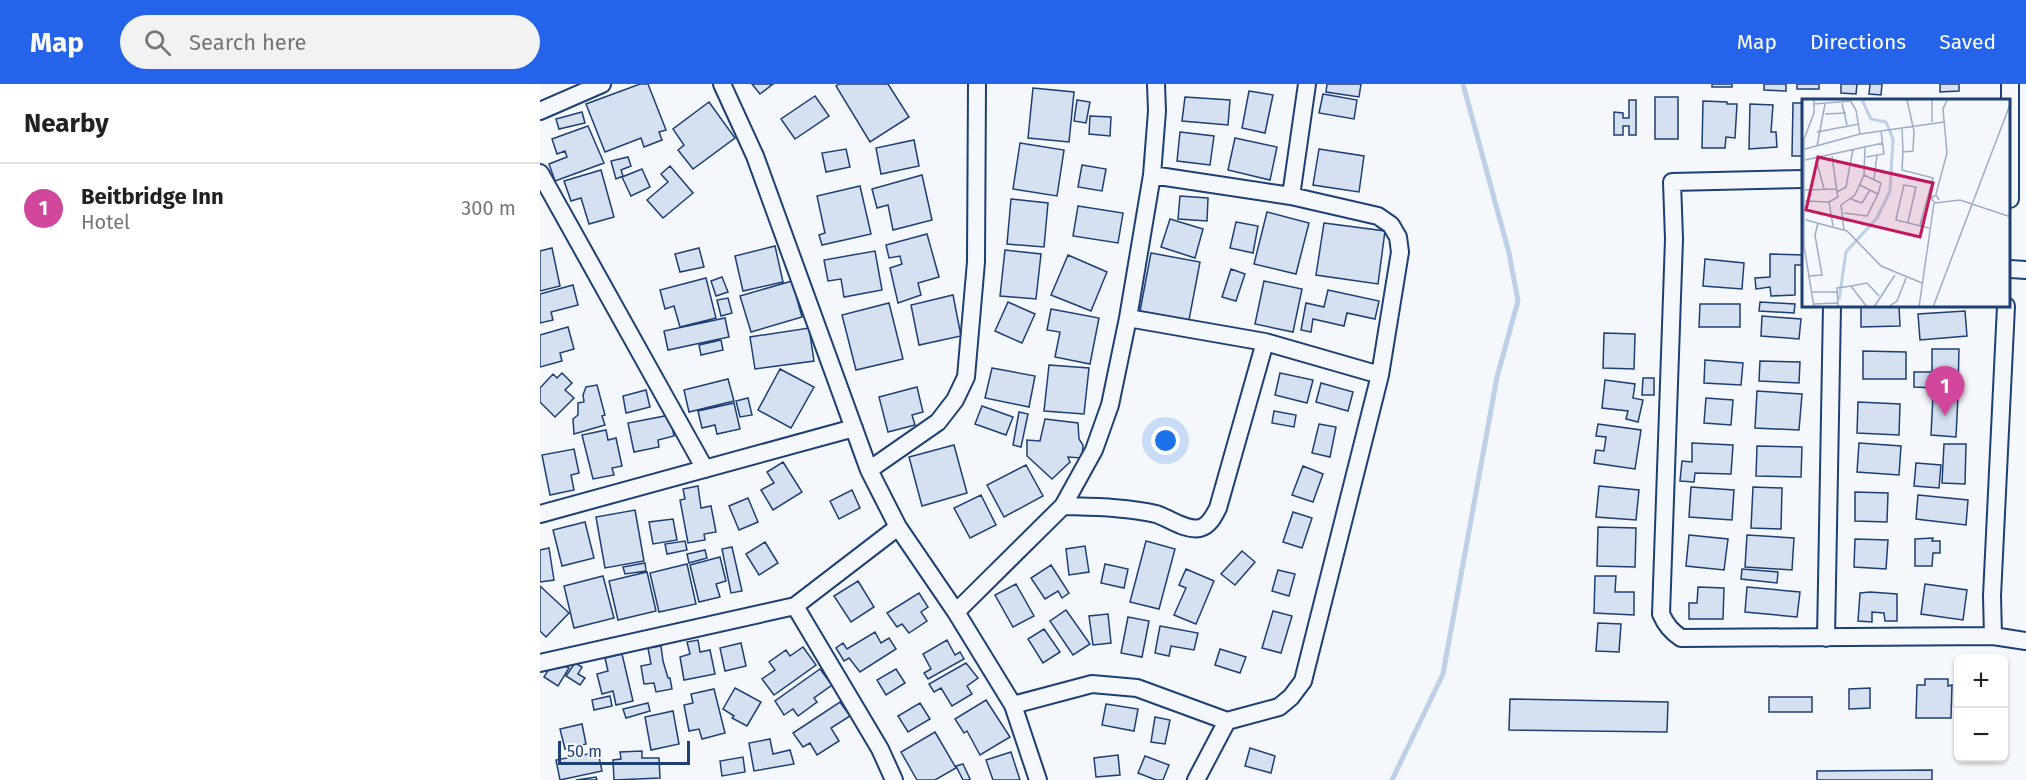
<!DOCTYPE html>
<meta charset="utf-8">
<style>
body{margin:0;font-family:"Fira Sans",sans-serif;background:#f2f2f2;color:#202124}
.controls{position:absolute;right:18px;bottom:18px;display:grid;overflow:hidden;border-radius:9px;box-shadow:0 2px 4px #0004}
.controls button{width:54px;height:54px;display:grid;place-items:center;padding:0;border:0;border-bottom:2px solid #e0e0e0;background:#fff;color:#202124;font:30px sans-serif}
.scale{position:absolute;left:18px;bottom:15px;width:132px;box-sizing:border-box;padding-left:6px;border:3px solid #1d3f73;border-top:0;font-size:16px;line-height:21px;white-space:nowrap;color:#1d3f73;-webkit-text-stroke:4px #f4f7fb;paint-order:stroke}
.you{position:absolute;left:626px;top:357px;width:21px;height:21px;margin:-15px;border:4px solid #fff;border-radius:50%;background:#1a73e8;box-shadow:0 0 0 9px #1a73e833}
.badge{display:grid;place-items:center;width:39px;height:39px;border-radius:50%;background:#2563eb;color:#fff;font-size:20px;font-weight:700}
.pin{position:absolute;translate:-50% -50px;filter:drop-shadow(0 2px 3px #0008)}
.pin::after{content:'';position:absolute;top:32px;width:21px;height:18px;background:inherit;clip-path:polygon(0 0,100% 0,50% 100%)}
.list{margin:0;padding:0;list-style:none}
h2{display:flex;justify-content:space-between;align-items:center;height:78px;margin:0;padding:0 24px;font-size:26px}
h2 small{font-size:20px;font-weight:400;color:#757577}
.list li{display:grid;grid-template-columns:39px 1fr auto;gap:18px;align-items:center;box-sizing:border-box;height:90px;padding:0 24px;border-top:2px solid #e0e0e0}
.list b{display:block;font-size:22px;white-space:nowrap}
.list p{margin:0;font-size:20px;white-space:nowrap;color:#757577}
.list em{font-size:20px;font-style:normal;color:#757577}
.icon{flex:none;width:33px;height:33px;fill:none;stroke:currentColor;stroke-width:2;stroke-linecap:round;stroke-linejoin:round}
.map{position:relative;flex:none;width:1486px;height:696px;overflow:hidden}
header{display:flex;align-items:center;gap:36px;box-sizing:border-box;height:84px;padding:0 30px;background:#2563eb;color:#fff}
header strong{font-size:28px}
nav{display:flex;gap:33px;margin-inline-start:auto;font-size:21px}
.search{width:420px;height:54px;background:#f2f2f2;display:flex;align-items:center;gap:15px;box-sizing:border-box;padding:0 21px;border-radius:33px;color:#757577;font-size:22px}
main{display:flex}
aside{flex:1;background:#fff}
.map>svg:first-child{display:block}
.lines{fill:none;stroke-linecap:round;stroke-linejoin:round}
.stream{stroke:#bed0e5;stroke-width:5}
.building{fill:#d5e0f0;stroke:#1d3f73;stroke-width:1.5}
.minor-casing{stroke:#1d3f73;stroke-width:20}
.minor{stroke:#f4f7fb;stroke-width:16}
.inset-river{fill:none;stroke:#bed0e5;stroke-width:3}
.inset-road{fill:none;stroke:#9eadc5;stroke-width:1.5}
.view{fill:#c2185b;fill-opacity:0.15;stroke:#c2185b;stroke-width:3}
.inset-edge{fill:none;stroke:#1d3f73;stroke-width:3}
</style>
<header>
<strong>Map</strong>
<div class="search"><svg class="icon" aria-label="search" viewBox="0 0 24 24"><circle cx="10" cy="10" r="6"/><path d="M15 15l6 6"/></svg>Search here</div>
<nav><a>Map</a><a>Directions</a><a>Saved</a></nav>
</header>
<main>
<aside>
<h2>Nearby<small></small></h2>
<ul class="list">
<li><span class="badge" style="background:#d1479c">1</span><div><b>Beitbridge Inn</b><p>Hotel</p></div><em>300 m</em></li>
</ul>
</aside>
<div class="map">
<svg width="1486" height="696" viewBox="0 0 1486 696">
<rect width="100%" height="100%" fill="#f4f7fb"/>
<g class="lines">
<path class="stream" d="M852 696 903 590 957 293 978 217 969 169 923 0"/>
</g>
<path class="building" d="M100 0H108L126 46 119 48 122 56 104 63 101 54 65 68 46 20Z
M212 0H233L220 10Z
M299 0H348L369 33 330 58 296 2Z
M787 0H821L819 13 786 8Z
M1172 0H1192V3H1172Z
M1224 0H1246V7L1224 6Z
M1257 0H1279V5H1257Z
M1301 0H1342L1341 11 1329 10 1330 0H1317L1316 10 1301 9Z
M1400 0H1419V7L1400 8Z
M493 4 534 8 529 58 488 54Z
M709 7 733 11 725 49 702 44Z
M783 10 817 16 814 35 779 29Z
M275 12 289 32 255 55 241 35Z
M645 13 690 16 688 41 642 37Z
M1115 13H1138V55H1115Z
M537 16 550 18 546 39 534 37Z
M1089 16H1096V51H1089V42H1083V51H1074V28L1083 29V34H1089Z
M1163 17 1187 18V20H1197L1195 54 1186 53 1185 64H1162Z
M169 18 195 54 153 85 138 66 144 61 133 45Z
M1253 19H1264V72H1252Z
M1210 20 1233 21 1231 48H1236L1237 63 1209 65Z
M42 28 45 39 19 45 16 35Z
M550 32 571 33 570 52 549 50Z
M48 42 64 79 15 97 9 80 27 73 25 67 17 70 12 55Z
M640 48 674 52 670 81 637 77Z
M695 54 737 63 730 96 688 86Z
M374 56 379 82 341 90 336 64Z
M480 59 524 66 517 112 473 105Z
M306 65 310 83 286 88 282 69Z
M779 65 824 72 819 108 773 101Z
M88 73 91 82 81 86 83 92 76 95 71 77Z
M542 81 566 85 562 107 538 103Z
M130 82 153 109 123 134 107 116 128 98 121 90Z
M102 85 110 103 91 112 82 93Z
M61 86 74 133 49 140 41 114 31 117 24 97Z
M382 91 392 136 353 146 348 121 337 124 332 105Z
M320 102 331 150 282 161 279 151 285 149 277 112Z
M640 112 668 114 667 137 638 135Z
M471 115 508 119 504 163 467 160Z
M538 122 583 129 578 159 533 152Z
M727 128 769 139 756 190 714 180Z
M630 135 663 145 655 174 621 163Z
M696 138 718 142 713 169 690 164Z
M784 139 845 147 838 200 776 191Z
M387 150 399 193 378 199 381 211 358 219 350 184 362 180 360 172 349 174 346 161Z
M235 162 243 198 203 207 195 172Z
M12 164 20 202 0 207V167Z
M159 164 164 183 140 188 135 170Z
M465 166 501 170 496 215 460 212Z
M335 167 342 206 304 213 301 195 288 197 284 176Z
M611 169 660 178 649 236 600 227Z
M1230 170 1264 171V181H1255V211L1231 212 1230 203 1216 205 1215 194 1230 193Z
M528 171 567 188 551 227 511 211Z
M1165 175 1204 179 1202 205 1163 202Z
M691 185 705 190 696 217 682 213Z
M182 193 188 208 176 212 171 197Z
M166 194 176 234 140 243 134 222 125 225 120 206Z
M252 197 262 233 211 248 200 212Z
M724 197 762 205 753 248 715 240Z
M33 201 38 221 11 228 13 236 0 239V210Z
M788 206 839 217 835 235 807 229 804 242 773 235 771 248 761 246 766 219 784 223Z
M413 211 421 252 379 261 371 221Z
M188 214 192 229 181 232 177 216Z
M468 218 495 230 482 259 455 247Z
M1220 218 1255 220 1254 229 1219 227Z
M349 219 363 275 316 286 302 231Z
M1160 220H1200V243H1159Z
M1321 222H1359L1360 242 1321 243Z
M511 225 559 234 550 280 515 273 520 248 507 246Z
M1425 227 1427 252 1380 256 1378 230Z
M1222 232 1261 235 1259 255 1221 252Z
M185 234 189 253 128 266 124 247Z
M28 243 34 265 20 269 22 277 0 283V251Z
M269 244 274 277 215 285 210 253Z
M1064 249 1095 250 1094 285 1063 284Z
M181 256 183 266 161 271 159 261Z
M1392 265H1419L1418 305 1374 303V288H1392Z
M1323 267 1366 268V295H1323Z
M1165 276 1203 279 1201 301 1164 299Z
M1220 277 1260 278 1259 299 1219 297Z
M509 281 549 284 544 330 504 327Z
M452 284 495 292 489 323 445 314Z
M240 285 274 303 251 344 218 326Z
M22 289 32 299 25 306 34 314 15 333 0 318V304L13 290 17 294Z
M740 289 773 296 767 319 735 311Z
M1103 294H1114V311H1102Z
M188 295 194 317 149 328 144 306Z
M1065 296 1095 300 1093 314 1103 316 1098 338 1086 335 1088 327 1062 324Z
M781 299 813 308 808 327 776 318Z
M57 301 65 331 62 332 65 341 34 350 33 335 38 331V319L44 318 43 311 46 303Z
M377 303 383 328 372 331 375 341 348 348 339 313Z
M106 306 110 323 86 329 83 312Z
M1217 307 1262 310 1259 346 1215 344Z
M1393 311 1418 312 1416 353 1391 351Z
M208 314 212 331 200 333 196 317Z
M1166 314 1193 316 1191 341 1164 339Z
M1318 318 1360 320 1359 351 1317 349Z
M194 319 200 345 177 350 175 341 162 344 158 327Z
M442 322 473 333 466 351 435 340Z
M734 327 756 331 754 343 732 339Z
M479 328 488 330 481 363 473 361Z
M130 331 134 352 118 356 119 363 94 368 88 339Z
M505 335 538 339 539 355 543 361 542 374 528 373 530 378 512 395 487 372V356L500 357Z
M779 340 796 343 790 373 772 369Z
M1058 340 1101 346 1095 385 1054 379 1056 366 1064 367 1066 353 1056 352Z
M66 346 68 356 76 354 82 382 72 384 74 391 53 395 42 351Z
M1152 359 1193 361 1191 390 1155 389 1154 398 1140 397 1142 377 1152 378Z
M1319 359 1361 362 1359 391 1317 388Z
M1404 360H1426L1425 400 1402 399Z
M414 361 427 409 382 422 369 373Z
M1217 362 1262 363 1261 393 1216 392Z
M34 365 39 389 31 391 34 406 10 411 2 371Z
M243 378 262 408 233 426 221 406 234 399 227 388Z
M1376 379 1401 381 1399 404 1374 402Z
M486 381 503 412 464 433 447 401Z
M763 382 783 390 773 418 752 411Z
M158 402 161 424 171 422 176 448 164 450 165 456 148 459 140 416 145 415 143 405Z
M1059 402 1099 406 1096 436 1056 433Z
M1151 403 1194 406 1192 436 1149 433Z
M1213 403 1242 404 1241 445 1211 444Z
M312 406 320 424 299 435 290 417Z
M1315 408 1348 409 1347 438 1315 437Z
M441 411 456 441 430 454 414 424Z
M1378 411 1428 416 1426 441 1376 435Z
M208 414 218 438 199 446 189 422Z
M95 426 104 477 65 484 56 433Z
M753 428 772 434 762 464 743 458Z
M133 435 137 456 113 460 109 438Z
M45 438 54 474 22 482 13 446Z
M1058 443 1096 444 1095 483 1057 482Z
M1149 451 1188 455 1184 486 1146 482Z
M1207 451 1254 454 1252 486 1205 483Z
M1393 454 1392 457H1400V469H1393L1392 482H1375V455Z
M1315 455 1348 456 1346 485 1314 483Z
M145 457 147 466 127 470 125 460Z
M606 457 635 465 619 525 590 518Z
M225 458 238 479 219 491 206 470Z
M545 462 549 488 529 491 526 465Z
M192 463 202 507 191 509 182 465Z
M9 464 14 496 0 498V466Z
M165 466 167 474 149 479 147 470Z
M702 467 715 478 695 501 681 490Z
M180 473 186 497 176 500 180 513 159 518 150 481Z
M105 479 106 487 85 490 83 483Z
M147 480 156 520 119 528 110 489Z
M565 480 588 485 584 504 561 499Z
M511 481 529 509 522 514 518 507 505 515 491 494Z
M646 485 674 497 656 540 634 531 646 504 639 501Z
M1202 485 1238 488 1237 499 1201 495Z
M738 486 755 490 749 512 732 507Z
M107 488 116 527 78 536 69 497Z
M63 492 74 534 34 544 24 502Z
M1055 492H1076L1075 508H1094V531L1054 529Z
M318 497 334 523 311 538 294 512Z
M476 500 494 532 473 543 455 511Z
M1385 500 1427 506 1423 536 1381 530Z
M0 502 29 529 6 553 0 547Z
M1158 503 1184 504 1183 535H1149V519H1157Z
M1207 503 1260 508 1257 533 1205 528Z
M1330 508 1357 510V537H1345L1344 529 1332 528V538L1318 537 1320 509Z
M379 509 388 523 381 528 387 537 369 549 362 540 357 543 347 529Z
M526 526 550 560 533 571 510 537Z
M733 527 752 532 741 569 722 564Z
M568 530 571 559 553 561 549 532Z
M588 533 609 537 602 573 581 569Z
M1058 539 1081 540 1079 568 1056 567Z
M620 542 658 549 654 566 631 562 629 572 615 569Z
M504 545 520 568 503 579 488 555Z
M335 548 341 559 349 554 356 565 320 588 309 574 304 577 296 564 303 559 307 565Z
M158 556 160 568 170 566 175 590 144 596 140 573 150 570 147 558Z
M407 556 415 571 420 568 424 575 388 595 384 589 391 585 383 570Z
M201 559 206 582 185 587 180 564Z
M121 562 123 577 128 594H130L132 605 116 608 114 599 104 600 101 582 111 580 108 564Z
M263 563 276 581 234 611 222 595 235 586 229 578 246 566 250 572Z
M680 565 706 573 700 589 675 581Z
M82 570 93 617 76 621 73 607 62 610 57 590 68 587 65 574Z
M35 579 42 583 38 590 45 594 40 601 26 592Z
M426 579 438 594 427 602 432 610 412 622 401 604 394 608 389 600Z
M12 580 19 584 21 580 29 584 18 602 4 593Z
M280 585 292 601 274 614 277 618 258 632 253 625 244 631 235 617Z
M356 585 365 599 346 611 337 596Z
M1385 595H1408V602L1412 601 1411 634H1376L1377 601H1385Z
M195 604 221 618 207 642 192 634 194 632 183 625Z
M1330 604V624L1309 625V605Z
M174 605 185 649 162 655 159 645 149 647 144 621 153 619 151 610Z
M70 612 72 622 54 626 52 616Z
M1229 613H1272V628H1229Z
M970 615 1128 618 1127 648 969 646Z
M446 616 470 653 440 671 427 647 424 649 415 635Z
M300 618 310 632 291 644 299 657 277 671 270 659 263 663 253 649Z
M108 619 110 627 86 634 83 625Z
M380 619 390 635 368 648 358 632Z
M566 620 598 625 594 647 562 641Z
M133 627 139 660 111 666 105 633Z
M615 633 630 636 625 660 611 658Z
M42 640 46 660 25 665 20 645Z
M395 648 416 684 395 696H377L361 668Z
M230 655 233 670 250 666 254 680 214 687 209 659Z
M710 664 735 672 731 689 705 682Z
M102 667V674H119L120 694 74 696 73 676 81 675 80 668Z
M58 668 62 687 20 696 16 676Z
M471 668 480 696H453L446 676Z
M578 671 580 691 556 693 554 674Z
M605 672 629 681 623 696H616L598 689Z
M203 673 205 688 182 692 180 677Z
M423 680 430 695 428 696H423L416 682Z
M1392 686V696H1277V687Z
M56 693 57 696H36Z"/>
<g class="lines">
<g class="minor-casing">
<path id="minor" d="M182 0 215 72 329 386 398 338 415 316 426 293 436 178 437 0
M0 27 62 0
M0 89 165 385
M612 91 751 112 838 132 851 141 858 153 860 168 840 291
M1264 95 1132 98 1134 155 1121 530C1126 541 1131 547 1141 554L1453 552 1486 557
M751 112 767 0
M1470 115V0
M1470 185 1486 186
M523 422C554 423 586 423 616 430 629 434 646 447 660 444 669 442 674 432 678 424L725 258
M0 430 314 344
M358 443 416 528
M255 522 340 665 354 696
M1453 552 1452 512 1466 222
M1286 554 1292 222
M0 579 255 522 358 443 329 386
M473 621 552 600 597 604 687 637 739 623 751 613 763 597 840 291 725 258 588 234
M498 696 473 621 416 528 523 422 554 366 570 321 588 234 612 91 617 27 616 0
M656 696 687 637"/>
</g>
<use href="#minor" class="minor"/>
</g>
<g transform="translate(1262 15)">
<rect width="208" height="208" fill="#f4f7fb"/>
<path class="inset-river" d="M37 201 44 153 75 119 88 92 91 40 84 23 69 20 60 1"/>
<path class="inset-road" d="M48 1 54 11 58 35M40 4 45 26M12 5 48 2M23 15 44 14M130 23V1M100 28 101 53 111 52 112 32 105 1M15 33 57 25M15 47 23 5M3 50 58 35 142 23M101 53 100 71 131 79 118 126M30 57 35 93 44 88 51 50M64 58 82 55 79 32M14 60 22 90M3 61 81 44M62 76 79 84 76 95M72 80 75 56M3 91 34 90M134 95 145 54 141 10 145 1M49 100 60 104 68 91M137 101 134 96 129 99 133 104 158 101 209 118M3 102 27 103 36 98 35 93M27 103 31 127M42 114 65 117 76 95 58 86M4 121 45 132 79 167 120 184M106 123 114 88 102 86 94 120V121L127 129M42 131 39 106 53 96 62 76 63 47M7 177 20 176 13 136 16 124M49 187 65 184 77 197M10 193H35M11 205 36 204M12 208 2 147V40L12 14V1M36 208 35 189 49 187 65 208M72 208 93 176M86 208 95 202 104 179M117 208 132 104M131 208 209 3"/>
<path class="view" d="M16 58 131 84 118 138 4 111Z"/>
<rect width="208" height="208" class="inset-edge"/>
</g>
</svg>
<div class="controls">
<button>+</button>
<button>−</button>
</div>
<div class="scale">50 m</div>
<div class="you"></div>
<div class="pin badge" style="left:1405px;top:332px;background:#d1479c">1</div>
</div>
</main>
